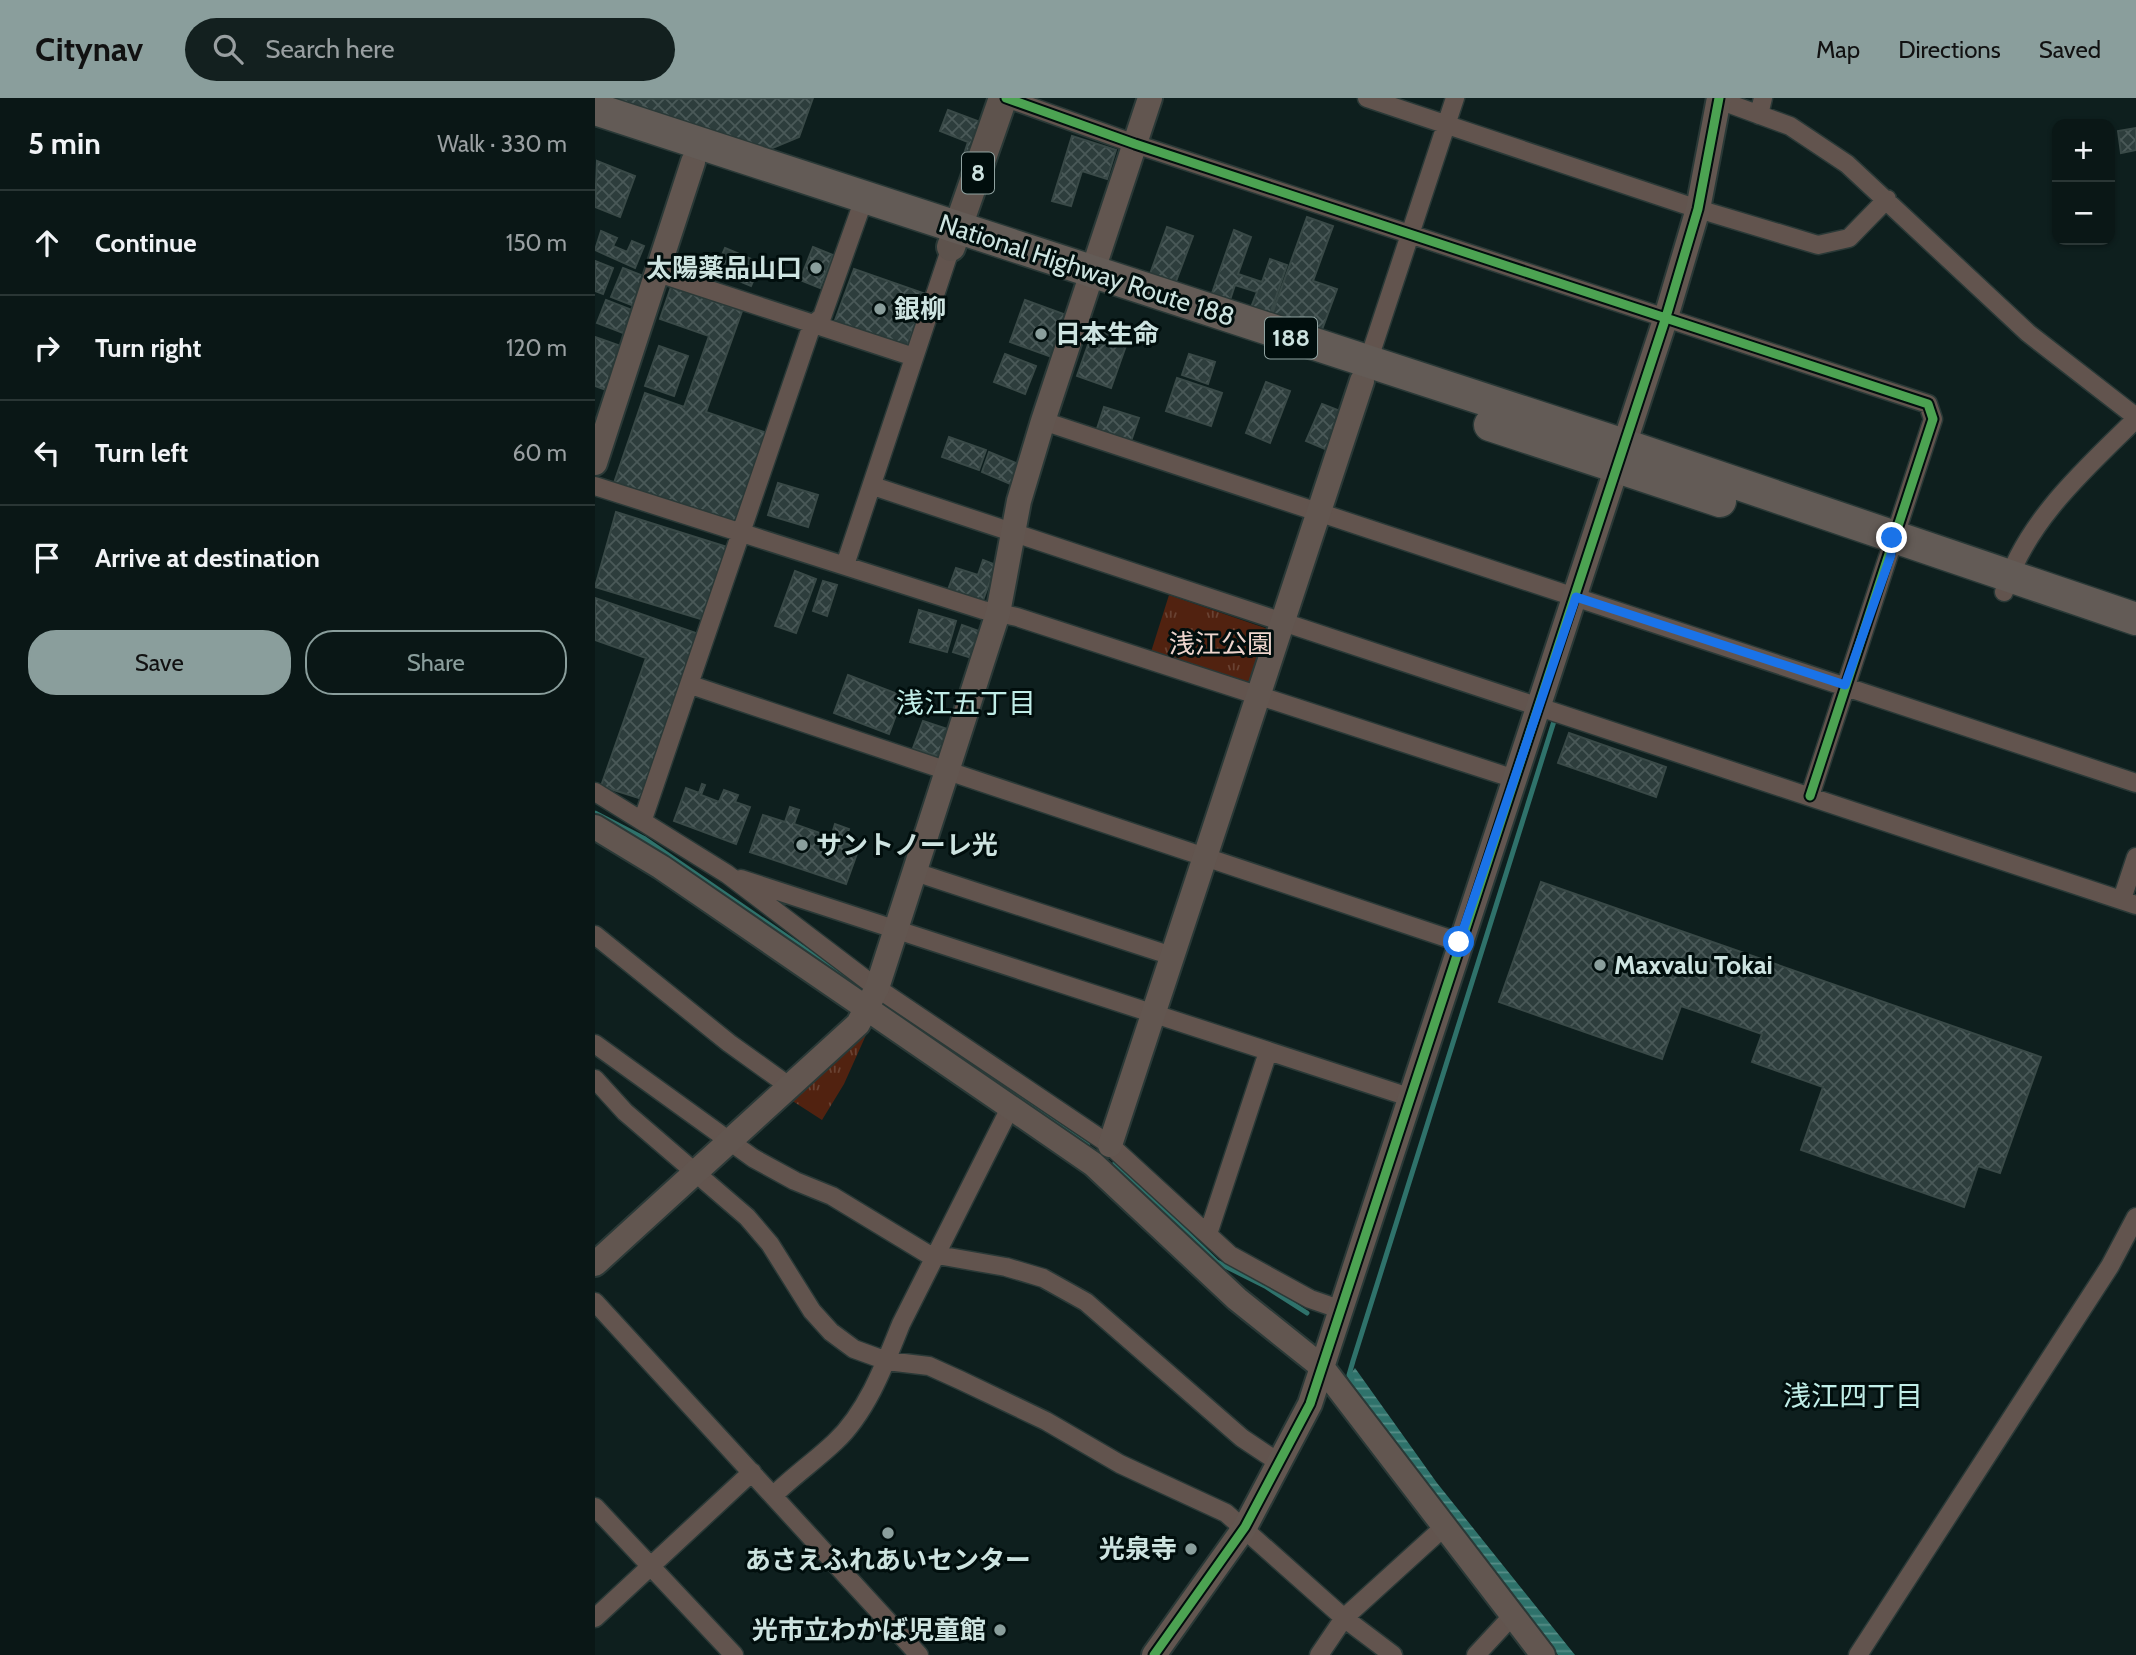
<!DOCTYPE html>
<meta charset="utf-8">
<style>
body{margin:0;font-family:Cabin,"Noto Sans JP",sans-serif;background:#13201f;color:#f1f3f6}
.controls{position:absolute;right:21px;top:21px;display:grid;overflow:hidden;border-radius:14px;box-shadow:0 2px 5px #0004}
.controls button{width:63px;height:63px;display:grid;place-items:center;padding:0;border:0;border-bottom:2px solid #2a3635;background:#0a1716;color:#f1f3f6;font:35px sans-serif}
.stop{position:absolute;width:21px;height:21px;margin:-16px;border:5px solid #1a73e8;border-radius:50%;background:#fff}
.stop.end{background:#1a73e8;border-color:#fff;box-shadow:0 2px 7px #0008}
.list{margin:0;padding:0;list-style:none}
h2{display:flex;justify-content:space-between;align-items:center;height:91px;margin:0;padding:0 28px;font-size:30px}
h2 small{font-size:23px;font-weight:400;color:#999fa1}
.list li{display:grid;grid-template-columns:46px 1fr auto;gap:21px;align-items:center;box-sizing:border-box;height:105px;padding:0 28px;border-top:2px solid #2a3635}
.list b{display:block;font-size:26px;white-space:nowrap}
.list em{font-size:23px;font-style:normal;color:#999fa1}
.actions{display:flex;gap:14px;padding:21px 28px}
.actions a{flex:1;padding:16px 0;border:2px solid #8a9e9c;border-radius:28px;text-align:center;font-size:24px;color:#8a9e9c}
.actions .main{background:#8a9e9c;color:#111}
.icon{flex:none;width:38px;height:38px;fill:none;stroke:currentColor;stroke-width:2;stroke-linecap:round;stroke-linejoin:round}
.map{position:relative;flex:none;width:1541px;height:1557px;overflow:hidden}
header{display:flex;align-items:center;gap:42px;box-sizing:border-box;height:98px;padding:0 35px;background:#8a9e9c;color:#111}
header strong{font-size:33px}
nav{display:flex;gap:38px;margin-inline-start:auto;font-size:24px}
.search{width:490px;height:63px;background:#13201f;display:flex;align-items:center;gap:18px;box-sizing:border-box;padding:0 24px;border-radius:38px;color:#999fa1;font-size:26px}
main{display:flex}
aside{flex:1;background:#0a1716}
.map>svg:first-child{display:block}
.park{fill:url(#park-tufts)}
.water{fill:url(#water-rules)}
.lines{fill:none;stroke-linecap:round;stroke-linejoin:round}
.stream{stroke:#2f726b;stroke-width:5}
.building{fill:url(#building-cross-hatch);stroke:#394947;stroke-width:2}
.street-casing{stroke:#2a3937;stroke-width:21}
.secondary-casing{stroke:#2a3937;stroke-width:28}
.primary-casing{stroke:#2a3937;stroke-width:32}
.highway-casing{stroke:#2a3937;stroke-width:35}
.street{stroke:#62544e;stroke-width:18}
.secondary{stroke:#625650;stroke-width:24}
.primary{stroke:#5e534d;stroke-width:28}
.highway{stroke:#635b56;stroke-width:32}
.cycleway-casing{stroke:#010e0d;stroke-width:13}
.cycleway{stroke:#4ca352;stroke-width:9}
.route{stroke:#1a73e8;stroke-width:9}
.poi-dot{fill:#8a9e9c;stroke:#010e0d;stroke-width:2.5}
.labels{text-anchor:middle;stroke-width:6;stroke-linejoin:round;paint-order:stroke}
.shield{fill:#010e0d;stroke:#90a3a1;stroke-width:2}
.shield-label{font-size:24px;font-weight:bold;fill:#cde3e0}
.poi-label{font-size:26px;font-weight:bold;fill:#cde3e0;stroke:#010e0d;text-anchor:start}
.street-label{font-size:26px;fill:#cde3e0;stroke:#010e0d}
.park-label{font-size:26px;fill:#eed5cd;stroke:#010e0d}
.neighbourhood-label{font-size:28px;fill:#c1eee8;stroke:#010e0d}
</style>
<header>
<strong>Citynav</strong>
<div class="search"><svg class="icon" aria-label="search" viewBox="0 0 24 24"><circle cx="10" cy="10" r="6"/><path d="M15 15l6 6"/></svg>Search here</div>
<nav><a>Map</a><a>Directions</a><a>Saved</a></nav>
</header>
<main>
<aside>
<h2>5 min<small>Walk · 330 m</small></h2>
<ul class="list">
<li><svg class="icon" aria-label="ahead" viewBox="0 0 24 24"><path d="M12 20V5M6 11l6-6 6 6"/></svg><div><b>Continue</b></div><em>150 m</em></li>
<li><svg class="icon" aria-label="right" viewBox="0 0 24 24"><path d="M7 20v-9h11M14 6l5 5-5 5"/></svg><div><b>Turn right</b></div><em>120 m</em></li>
<li><svg class="icon" aria-label="left" viewBox="0 0 24 24"><path d="M17 20v-9H6M10 6l-5 5 5 5"/></svg><div><b>Turn left</b></div><em>60 m</em></li>
<li><svg class="icon" aria-label="arrive" viewBox="0 0 24 24"><path d="M6 21V4h12l-3 4 3 4H6"/></svg><div><b>Arrive at destination</b></div></li>
</ul>
<div class="actions"><a class="main">Save</a><a>Share</a></div>
</aside>
<div class="map">
<svg width="1541" height="1557" viewBox="0 0 1541 1557">
<defs>
<pattern id="park-tufts" width="24" height="20" patternUnits="userSpaceOnUse" patternTransform="scale(1.75)"><rect width="24" height="20" fill="#512210"/><path d="M3 7l-1-3M5 7V3M7 7l1-3M15 17l-1-3M17 17v-4M19 17l1-3" fill="none" stroke="#694232"/></pattern>
<pattern id="water-rules" width="6" height="5" patternUnits="userSpaceOnUse" patternTransform="scale(1.75)"><rect width="6" height="5" fill="#2f726b"/><path d="M0 2.5h6" fill="none" stroke="#568d87"/></pattern>
<pattern id="building-cross-hatch" width="8" height="8" patternUnits="userSpaceOnUse" patternTransform="scale(1.75)"><rect width="8" height="8" fill="#2d3d3c"/><path d="M0 0l8 8M0 8l8-8" fill="none" stroke="#4a5958"/></pattern>
</defs>
<rect width="100%" height="100%" fill="#0e1f1e"/>
<path class="park" d="M574 497 673 531 653 588 556 554Z
M268 934 271 937 249 986 227 1022 196 1002Z"/>
<path class="water" d="M760 1270 842 1385 980 1557H963L755 1284 754 1278Z"/>
<g class="lines">
<path class="stream" d="M0 715 50 741 262 887
M295 911 493 1045
M520 1065 622 1164 670 1188 712 1215
M757 1282 754 1277 758 1263 960 620"/>
</g>
<path class="building" d="M218 0 204 39 168 54 18 1Z
M353 12 388 25 375 58 369 56 373 44 345 33Z
M1541 30V52L1526 55 1523 33Z
M477 38 521 52 512 81 487 73 476 108 457 103Z
M2 63 40 78 25 119 0 109Z
M712 119 738 128 718 183 742 191 725 237 676 219Z
M572 129 598 138 580 186 555 176Z
M639 132 656 139 643 176 667 184 675 161 692 167 674 219 655 212 662 194 640 187 633 208 615 201Z
M6 133 22 140 18 148 32 154 37 143 49 148 40 170 0 152Z
M218 149 238 157 225 190 205 182Z
M130 150 166 165 156 188 120 173Z
M0 163 18 170 8 196 0 193Z
M28 170 51 179 39 208 16 199Z
M259 171 331 196 311 251 239 225Z
M76 189 147 213 111 314 172 335 140 427 19 385 50 295 89 309 114 238 65 221Z
M11 202 37 212 28 235 2 225Z
M430 202 471 217 465 262 415 244Z
M499 230 533 242 516 290 482 278Z
M0 239 26 248 11 292 0 288Z
M64 248 93 258 79 298 50 288Z
M410 256 441 268 430 296 399 284Z
M594 256 620 264 613 286 587 277Z
M582 280 627 295 616 328 571 313Z
M671 284 695 293 675 345 651 335Z
M727 306 753 316 737 354 711 343Z
M509 309 544 320 534 349 500 337Z
M354 339 391 352 384 372 347 359Z
M394 354 428 368 420 388 387 374Z
M183 385 223 397 213 429 173 417Z
M21 414 132 449 109 522 0 489Z
M388 462 401 467 387 505 353 492 361 470 383 477Z
M200 473 221 481 201 535 180 528Z
M228 483 242 487 232 518 218 513Z
M0 500 104 536 47 701 6 688 51 560 0 542Z
M324 512 361 523 352 554 315 544Z
M367 527 395 537 386 563 358 554Z
M253 577 308 598 294 636 239 615Z
M328 623 355 632 346 659 318 650Z
M974 635 1071 669 1061 699 963 665Z
M107 686 110 687 106 697 124 704 129 692 143 697 140 704 155 709 141 746 79 723 91 690 104 695Z
M195 709 204 712 199 726 236 739 240 726 254 731 249 745 264 750 251 786 155 754 168 717 190 724Z
M946 784 1446 959 1405 1075 1383 1068 1369 1109 1206 1052 1228 989 1157 964 1167 936 1086 908 1067 961 904 904Z"/>
<g class="lines">
<g class="street-casing">
<path id="street" d="M411 0 540 46 1333 306 1338 321 1215 698
M772 0 1103 111 1223 147 1254 140 1292 101
M1124 2 1195 28 1252 66 1433 235 1541 319
M1164 17 1168 0
M63 175 319 259
M771 270 860 0
M448 323 1541 685
M0 388 388 512 422 519 920 681
M278 388 1541 807
M250 467 356 149
M1409 494C1430 424 1490 371 1541 321
M96 587 864 844
M0 694 132 776 282 890 515 1047 635 1157 715 1201 744 1211
M48 721 217 227 227 219 270 98
M320 774 577 858
M146 781 814 999
M1527 801 1541 759
M0 837 134 945 194 988
M0 946 158 1060 200 1083 237 1098 331 1155 411 1169 448 1180 491 1204 647 1340 686 1366
M0 981 30 1014 152 1119 175 1146 217 1213 236 1234 259 1251 292 1263 334 1268 365 1282 451 1323 525 1366 631 1415 749 1520 798 1557
M613 1136 673 954
M0 1204 324 1557
M178 1398C198 1378 220 1363 240 1344 272 1314 290 1266 306 1226L415 1010
M0 1409 139 1557
M0 1520 157 1374
M724 1557 749 1520 849 1429
M881 1557 918 1517
M1263 1557 1515 1168 1541 1119"/>
</g>
<g class="secondary-casing">
<path id="secondary" d="M0 365 98 64
M0 729 66 769 498 1066 642 1201 727 1269 948 1557
M515 1047 767 283
M0 1166 263 926 282 890 403 515 424 403 448 323 555 0
M559 1557 650 1429 715 1306 1071 219 1103 111 1124 0"/>
</g>
<g class="primary-casing">
<path id="primary" d="M356 149 408 0"/>
</g>
<g class="highway-casing">
<path id="highway" d="M0 11 1029 347 1541 521
M895 327 1125 403"/>
</g>
<use href="#street" class="street"/>
<use href="#secondary" class="secondary"/>
<use href="#primary" class="primary"/>
<use href="#highway" class="highway"/>
<g class="cycleway-casing">
<path id="cycleway" d="M411 0 540 46 1333 306 1338 321 1215 698
M559 1557 650 1429 715 1306 1071 219 1103 111 1124 0"/>
</g>
<use href="#cycleway" class="cycleway"/>
</g>
<g class="lines">
<path class="route" d="M864 844 981 499 1250 587 1296 457 1297 440"/>
</g>
<g class="poi-dot">
<circle cx="221" cy="170" r="7"/>
<circle cx="285" cy="211" r="7"/>
<circle cx="446" cy="236" r="7"/>
<circle cx="207" cy="747" r="7"/>
<circle cx="1005" cy="867" r="7"/>
<circle cx="293" cy="1435" r="7"/>
<circle cx="596" cy="1451" r="7"/>
<circle cx="405" cy="1532" r="7"/>
</g>
<g class="labels">
<g class="shield">
<rect x="367" y="54.5" width="32" height="41" rx="5"/>
<rect x="670" y="219.5" width="52" height="41" rx="5"/>
</g>
<g class="shield-label">
<text x="383" y="83">8</text>
<text x="696" y="248">188</text>
</g>
<g class="poi-label">
<text x="207" y="179" text-anchor="end">太陽薬品山口</text>
<text x="299" y="220">銀柳</text>
<text x="460" y="245">日本生命</text>
<text x="221" y="756">サントノーレ光</text>
<text x="1019" y="876">Maxvalu Tokai</text>
<text x="582" y="1460" text-anchor="end">光泉寺</text>
<text x="293" y="1471" text-anchor="middle">あさえふれあいセンター</text>
<text x="391" y="1541" text-anchor="end">光市立わかば児童館</text>
</g>
<g class="street-label">
<text transform="translate(492 172) rotate(18)" y="9">National Highway Route 188</text>
</g>
<g class="park-label">
<text x="626" y="555">浅江公園</text>
</g>
<g class="neighbourhood-label">
<text x="371" y="615">浅江五丁目</text>
<text x="1258" y="1308">浅江四丁目</text>
</g>
</g>
</svg>
<div class="controls">
<button>+</button>
<button>−</button>
</div>
<div class="stop" style="left:864px;top:844px"></div>
<div class="stop end" style="left:1297px;top:440px"></div>
</div>
</main>
